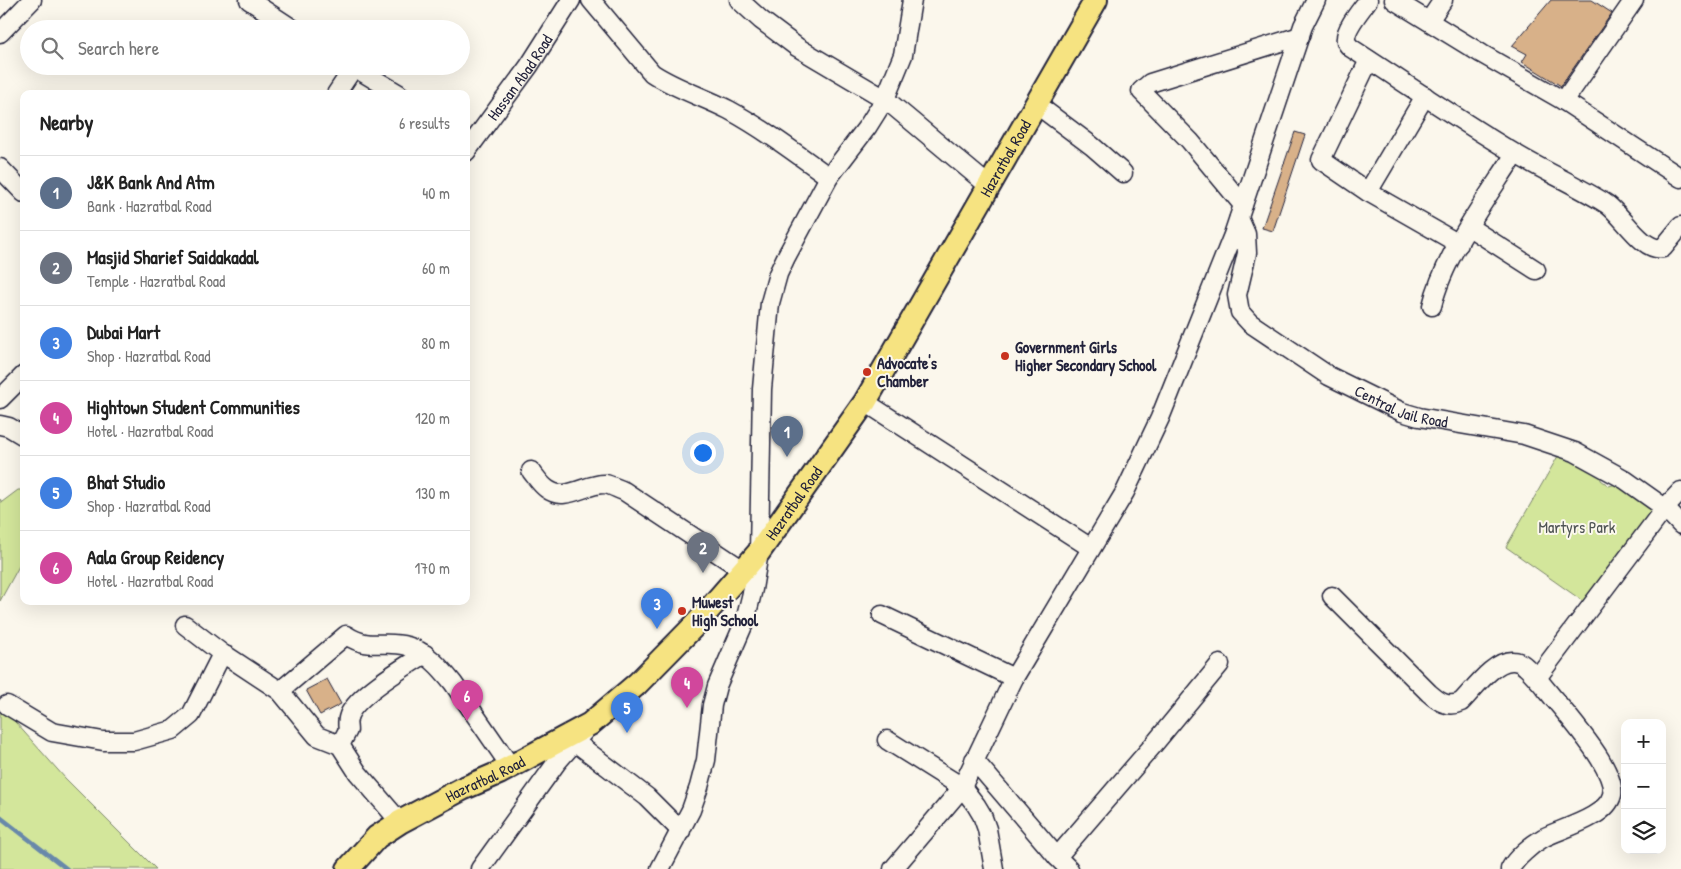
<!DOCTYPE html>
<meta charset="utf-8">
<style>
body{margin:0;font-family:"Patrick Hand",sans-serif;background:#f6f6f6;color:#222}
.controls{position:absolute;right:15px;bottom:15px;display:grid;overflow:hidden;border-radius:10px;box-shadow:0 5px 20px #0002}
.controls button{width:45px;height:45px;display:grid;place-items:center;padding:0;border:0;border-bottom:1px solid #e0e0e0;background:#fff;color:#222;font:25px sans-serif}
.you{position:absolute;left:702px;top:452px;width:18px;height:18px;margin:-12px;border:4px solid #fff;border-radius:50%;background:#1a73e8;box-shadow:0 0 0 8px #1a73e833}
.badge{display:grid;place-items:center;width:32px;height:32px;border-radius:50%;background:#d93025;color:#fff;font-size:16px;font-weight:700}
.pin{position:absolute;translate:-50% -41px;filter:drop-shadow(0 1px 2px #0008)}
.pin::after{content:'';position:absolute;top:26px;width:18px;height:15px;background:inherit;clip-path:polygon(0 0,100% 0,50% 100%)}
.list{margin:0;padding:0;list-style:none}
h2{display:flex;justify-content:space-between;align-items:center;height:65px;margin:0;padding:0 20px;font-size:21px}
h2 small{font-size:16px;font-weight:400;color:#767676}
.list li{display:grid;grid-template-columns:32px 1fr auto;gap:15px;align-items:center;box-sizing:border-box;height:75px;padding:0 20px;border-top:1px solid #e0e0e0}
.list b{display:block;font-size:19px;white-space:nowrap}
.list p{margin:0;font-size:16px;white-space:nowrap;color:#767676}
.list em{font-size:16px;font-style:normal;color:#767676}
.icon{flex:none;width:28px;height:28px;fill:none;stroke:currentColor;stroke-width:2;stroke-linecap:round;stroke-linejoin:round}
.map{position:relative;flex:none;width:1681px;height:869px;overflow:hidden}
.search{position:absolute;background:#fff;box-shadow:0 5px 20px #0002;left:20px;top:20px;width:450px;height:55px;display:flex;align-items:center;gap:12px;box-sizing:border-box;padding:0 18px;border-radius:28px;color:#767676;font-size:19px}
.panel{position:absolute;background:#fff;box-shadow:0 5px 20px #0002;left:20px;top:90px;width:450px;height:515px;border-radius:10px}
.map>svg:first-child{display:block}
.green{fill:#d3e69b;stroke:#7a846b}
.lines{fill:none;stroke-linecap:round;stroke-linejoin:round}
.stream{stroke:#6788aa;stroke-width:4.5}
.building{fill:#d8b189;stroke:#22223b}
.minor-casing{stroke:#22223b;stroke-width:21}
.major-casing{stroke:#22223b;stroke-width:26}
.minor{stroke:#fbf7ec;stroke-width:18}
.major{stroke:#f6e381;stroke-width:22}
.poi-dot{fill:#c8321e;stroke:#fbf7ec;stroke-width:2}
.labels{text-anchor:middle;stroke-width:4;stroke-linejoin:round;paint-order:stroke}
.street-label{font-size:16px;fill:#22223b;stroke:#fbf7ec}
.poi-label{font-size:16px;font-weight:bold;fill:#22223b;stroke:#fbf7ec;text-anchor:start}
.park-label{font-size:16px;fill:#4e5353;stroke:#fbf7ec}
</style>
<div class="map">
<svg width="1681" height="869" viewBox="0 0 1681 869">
<rect width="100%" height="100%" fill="#fbf7ec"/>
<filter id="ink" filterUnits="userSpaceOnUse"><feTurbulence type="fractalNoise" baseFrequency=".02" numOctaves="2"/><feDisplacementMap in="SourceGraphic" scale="10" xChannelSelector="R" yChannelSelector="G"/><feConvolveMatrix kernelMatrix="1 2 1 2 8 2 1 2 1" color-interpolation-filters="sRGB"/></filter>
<g filter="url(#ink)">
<path class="green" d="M1558 456H1569L1599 469 1601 480 1609 486 1620 483 1655 510 1584 602 1506 547Z
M18 490H24V557L0 601V499L2 502Z
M0 705 65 778 156 869H0Z"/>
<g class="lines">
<path class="stream" d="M0 817 67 869"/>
</g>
<path class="building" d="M1551 0H1592L1612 13 1561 86 1522 62 1527 54 1512 46Z
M1295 132 1305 135 1273 231 1262 228Z
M327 679 341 704 320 715 306 690Z"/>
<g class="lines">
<g class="minor-casing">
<g id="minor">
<path d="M249 0 293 29"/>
<path d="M591 0 652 73C676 89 704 97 729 110 764 129 797 154 829 177"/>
<path d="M739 0 761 20 797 47 885 99 989 186"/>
<path d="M1368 0C1362 9 1346 27 1346 38 1345 42 1348 45 1351 48 1405 83 1459 120 1514 153 1544 171 1576 185 1605 203 1621 212 1642 253 1663 248L1681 226"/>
<path d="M1394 0 1482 54 1564 101 1681 178"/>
<path d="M1429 21 1443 0"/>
<path d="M0 33 32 0"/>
<path d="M1369 60 1321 160 1368 192 1459 244"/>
<path d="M352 66 399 94"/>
<path d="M336 94 354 67"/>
<path d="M1564 101 1634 0"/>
<path d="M1036 104 1092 146 1123 173"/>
<path id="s1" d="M466 152 529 66 571 0"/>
<path d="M0 168 24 193"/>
<path d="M1368 192 1425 96"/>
<path d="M1243 205 1190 141 1141 91 1150 83 1300 36"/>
<path id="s2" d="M1239 218 1246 234 1247 253 1237 295 1240 312 1250 323 1329 376 1402 412 1419 417 1524 435 1575 452 1624 479 1665 508 1681 525"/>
<path d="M1469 227 1536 270"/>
<path d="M1432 306C1444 255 1487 198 1515 154"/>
<path d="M0 399 24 375"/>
<path d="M865 402 1091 548"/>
<path d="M0 425 9 427 24 436"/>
<path d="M531 471C536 477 541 485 547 489 565 503 586 483 605 484 611 485 618 489 624 491L743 570"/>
<path d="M1332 596 1429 693C1439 702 1448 708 1461 702 1474 689 1494 660 1513 661 1518 661 1523 664 1526 667 1536 676 1545 688 1554 699 1570 718 1587 738 1600 759 1606 769 1614 784 1612 795 1606 818 1562 828 1543 838 1531 845 1516 858 1510 869"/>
<path d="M882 615 1014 678"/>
<path d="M185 625 224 655"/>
<path d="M1537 678 1665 508 1681 491"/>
<path d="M280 691 317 736 340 745 358 773 400 822"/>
<path d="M7 705 52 732 103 741H134L173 730 191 715 221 656 224 655 227 656 280 691 346 635C370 651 384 639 407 646 426 651 441 668 453 683L511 767"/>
<path d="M887 740 962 787 976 805 982 815 987 829 994 869"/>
<path d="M575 742 647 797 681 831"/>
<path d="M340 745 348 730C347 725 347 720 349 715 357 695 406 666 425 654"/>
<path d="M974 760 1057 857 1069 869"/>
<path d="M1057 857 1155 743 1220 664"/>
<path d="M480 869 557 762 585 730"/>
<path d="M660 869 691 810 699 787 706 760 712 705 717 686 745 621 753 589 759 552 762 389 770 303 778 274 786 257 829 177 868 126 885 99 903 55 912 0"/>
<path d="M893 869 955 796 962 787 1014 678 1125 492 1160 418 1233 235 1303 26 1316 0"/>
</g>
</g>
<g class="major-casing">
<g id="major">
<path id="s3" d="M348 869 377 837 400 822 462 789 499 773 590 724 637 684 698 622 759 552 865 402 1096 0"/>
</g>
</g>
<use href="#minor" class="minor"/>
<use href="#major" class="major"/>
</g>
</g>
<g class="poi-dot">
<circle cx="1005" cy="356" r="5"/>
<circle cx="867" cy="372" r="5"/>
<circle cx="682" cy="611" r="5"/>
</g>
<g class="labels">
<g class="street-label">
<text dy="6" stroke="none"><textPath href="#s1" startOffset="92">Hassan Abad Road</textPath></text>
<text dy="6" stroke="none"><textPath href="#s3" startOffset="991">Hazratbal Road</textPath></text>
<text dy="6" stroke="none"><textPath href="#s2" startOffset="286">Central Jail Road</textPath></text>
<text dy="6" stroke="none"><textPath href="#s3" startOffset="586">Hazratbal Road</textPath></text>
<text dy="6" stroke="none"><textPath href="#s3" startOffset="166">Hazratbal Road</textPath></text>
</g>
<g class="poi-label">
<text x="1015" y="353">Government Girls<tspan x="1015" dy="18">Higher Secondary School</tspan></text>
<text x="877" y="369">Advocate's<tspan x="877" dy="18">Chamber</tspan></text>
<text x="692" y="608">Muwest<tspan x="692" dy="18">High School</tspan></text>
</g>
<g class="park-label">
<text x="1577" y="533">Martyrs Park</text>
</g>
</g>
</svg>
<div class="controls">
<button>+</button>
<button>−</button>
<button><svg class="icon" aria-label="layers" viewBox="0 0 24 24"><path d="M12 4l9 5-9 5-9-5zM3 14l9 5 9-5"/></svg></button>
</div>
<div class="you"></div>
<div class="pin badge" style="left:787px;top:457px;background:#5c6f8a">1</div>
<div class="pin badge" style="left:703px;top:573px;background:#6b7280">2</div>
<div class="pin badge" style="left:657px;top:629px;background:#3f7fe0">3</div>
<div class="pin badge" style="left:687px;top:708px;background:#d1479c">4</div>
<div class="pin badge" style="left:627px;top:733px;background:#3f7fe0">5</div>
<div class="pin badge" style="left:467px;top:721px;background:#d1479c">6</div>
<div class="search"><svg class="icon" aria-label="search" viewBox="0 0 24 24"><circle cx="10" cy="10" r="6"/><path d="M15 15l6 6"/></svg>Search here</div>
<section class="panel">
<h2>Nearby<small>6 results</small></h2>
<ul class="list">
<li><span class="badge" style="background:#5c6f8a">1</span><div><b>J&amp;K Bank And Atm</b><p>Bank · Hazratbal Road</p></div><em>40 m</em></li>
<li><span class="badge" style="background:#6b7280">2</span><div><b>Masjid Sharief Saidakadal</b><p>Temple · Hazratbal Road</p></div><em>60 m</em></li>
<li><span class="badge" style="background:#3f7fe0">3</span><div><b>Dubai Mart</b><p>Shop · Hazratbal Road</p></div><em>80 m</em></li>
<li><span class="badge" style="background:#d1479c">4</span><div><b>Hightown Student Communities</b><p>Hotel · Hazratbal Road</p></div><em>120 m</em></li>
<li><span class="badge" style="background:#3f7fe0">5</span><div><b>Bhat Studio</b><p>Shop · Hazratbal Road</p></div><em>130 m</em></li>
<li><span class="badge" style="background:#d1479c">6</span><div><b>Aala Group Reidency</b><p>Hotel · Hazratbal Road</p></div><em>170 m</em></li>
</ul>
</section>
</div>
